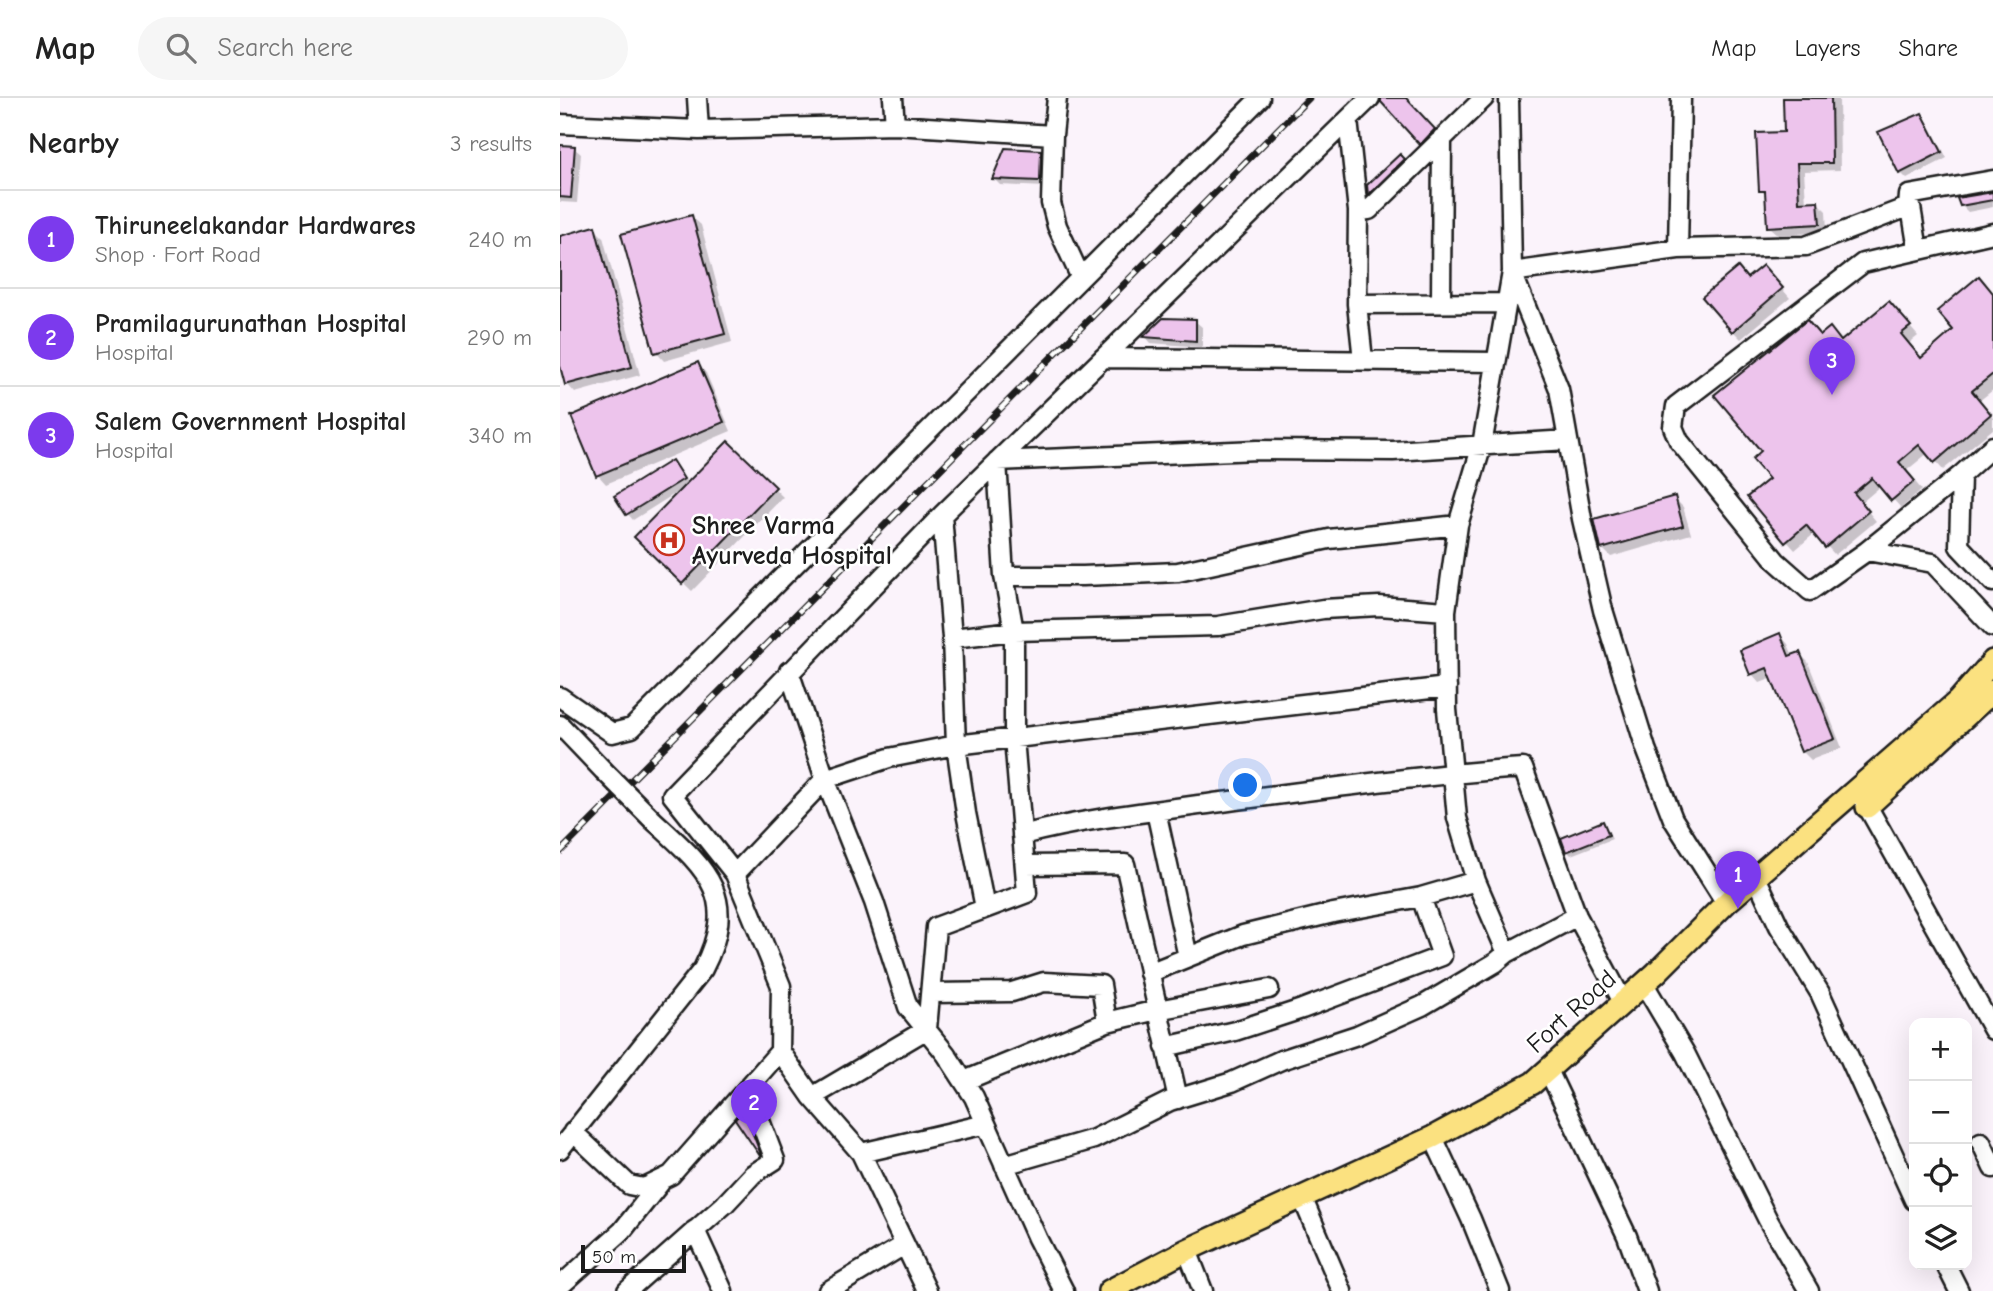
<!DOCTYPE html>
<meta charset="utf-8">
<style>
body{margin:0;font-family:"Comic Neue",sans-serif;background:#f6f6f6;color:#222}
.controls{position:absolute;right:21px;bottom:21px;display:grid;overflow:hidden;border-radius:14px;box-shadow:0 7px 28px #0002}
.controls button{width:63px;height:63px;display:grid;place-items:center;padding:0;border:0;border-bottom:2px solid #e0e0e0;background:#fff;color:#222;font:35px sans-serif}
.scale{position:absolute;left:21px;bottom:18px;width:105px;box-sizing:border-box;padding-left:7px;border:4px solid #1c1c1c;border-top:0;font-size:19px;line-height:24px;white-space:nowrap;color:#1c1c1c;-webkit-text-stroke:5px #fff;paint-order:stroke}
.you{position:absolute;left:686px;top:688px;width:24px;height:24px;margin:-18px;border:5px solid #fff;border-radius:50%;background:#1a73e8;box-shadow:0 0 0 10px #1a73e833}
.badge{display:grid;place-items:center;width:46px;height:46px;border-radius:50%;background:#7c3aed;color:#fff;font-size:23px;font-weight:700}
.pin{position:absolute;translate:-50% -58px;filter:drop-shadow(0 2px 4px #0008)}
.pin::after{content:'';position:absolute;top:37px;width:24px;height:21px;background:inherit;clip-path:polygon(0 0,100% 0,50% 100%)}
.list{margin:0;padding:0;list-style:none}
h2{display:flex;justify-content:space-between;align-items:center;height:91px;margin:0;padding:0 28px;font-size:30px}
h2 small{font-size:23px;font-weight:400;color:#767676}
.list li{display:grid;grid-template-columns:46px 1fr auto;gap:21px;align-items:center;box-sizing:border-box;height:98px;padding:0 28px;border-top:2px solid #e0e0e0}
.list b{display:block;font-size:26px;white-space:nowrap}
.list p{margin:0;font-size:23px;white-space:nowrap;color:#767676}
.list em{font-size:23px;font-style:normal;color:#767676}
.icon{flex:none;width:38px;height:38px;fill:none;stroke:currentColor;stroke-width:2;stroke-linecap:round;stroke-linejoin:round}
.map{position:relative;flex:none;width:1433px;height:1193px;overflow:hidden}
header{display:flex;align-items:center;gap:42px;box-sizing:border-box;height:98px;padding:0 35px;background:#fff;border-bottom:2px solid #e0e0e0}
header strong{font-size:33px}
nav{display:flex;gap:38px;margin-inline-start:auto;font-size:24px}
.search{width:490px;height:63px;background:#f6f6f6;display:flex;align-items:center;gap:18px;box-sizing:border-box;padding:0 24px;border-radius:38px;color:#767676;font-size:26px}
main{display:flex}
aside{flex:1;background:#fff}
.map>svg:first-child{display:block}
.shadow{fill:#0003}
.building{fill:#edc4ec;stroke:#1c1c1c;stroke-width:2}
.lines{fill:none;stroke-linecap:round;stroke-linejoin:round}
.minor-casing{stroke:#1c1c1c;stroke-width:23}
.major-casing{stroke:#1c1c1c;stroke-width:26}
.minor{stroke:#fff;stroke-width:18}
.major{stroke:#fbe180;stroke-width:21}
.rail-casing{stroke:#1c1c1c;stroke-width:7}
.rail{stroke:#fff;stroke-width:4.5;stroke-dasharray:13;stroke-linecap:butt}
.minor-bridge-casing{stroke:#1c1c1c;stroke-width:23;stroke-linecap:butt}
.minor-bridge{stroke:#fff;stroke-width:18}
.labels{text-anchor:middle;stroke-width:5;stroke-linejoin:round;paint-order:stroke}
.poi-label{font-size:26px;font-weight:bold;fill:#1c1c1c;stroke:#fff;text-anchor:start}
.street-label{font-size:26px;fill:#1c1c1c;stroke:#fff}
</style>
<header>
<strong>Map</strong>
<div class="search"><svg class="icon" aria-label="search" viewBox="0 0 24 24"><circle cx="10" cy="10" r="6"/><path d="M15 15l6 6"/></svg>Search here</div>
<nav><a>Map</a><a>Layers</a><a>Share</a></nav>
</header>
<main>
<aside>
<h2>Nearby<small>3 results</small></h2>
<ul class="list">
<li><span class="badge">1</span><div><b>Thiruneelakandar Hardwares</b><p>Shop · Fort Road</p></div><em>240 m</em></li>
<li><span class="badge">2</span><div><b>Pramilagurunathan Hospital</b><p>Hospital</p></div><em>290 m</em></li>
<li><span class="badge">3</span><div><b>Salem Government Hospital</b><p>Hospital</p></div><em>340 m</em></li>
</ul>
</aside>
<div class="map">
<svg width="1433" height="1193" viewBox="0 0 1433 1193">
<rect width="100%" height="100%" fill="#fbf3fb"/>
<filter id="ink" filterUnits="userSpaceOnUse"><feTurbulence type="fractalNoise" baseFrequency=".0143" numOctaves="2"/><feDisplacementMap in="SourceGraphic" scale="14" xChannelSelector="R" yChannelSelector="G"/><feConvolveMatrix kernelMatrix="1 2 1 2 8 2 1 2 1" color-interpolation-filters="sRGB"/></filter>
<g filter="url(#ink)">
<path class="shadow" d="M827 0H843L877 36 865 49 823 4Z
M1225 0H1279L1280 72 1244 73 1246 105H1258L1266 113 1267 134 1218 137 1209 129 1207 99 1201 92 1225 35Z
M1361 17 1368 24 1387 60 1347 81 1341 75Z
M0 49 14 50 21 56 17 105 0 104Z
M480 54 487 60 486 89 440 87 434 81Z
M840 59 847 66 813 100 809 97 808 88Z
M1433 95V109L1408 114 1401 107Z
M132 119 141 127 172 244 104 263 96 254Z
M34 130 43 139 80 277 15 295 7 286 0 262V140Z
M1211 178 1230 200 1181 241 1173 233 1188 182Z
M1433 196V292L1419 303 1433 319V331L1383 372 1368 355 1346 373 1362 392 1341 410 1321 388 1301 405 1316 423 1275 457 1255 435 1235 452 1227 443 1204 353 1260 239 1282 244 1337 214 1358 238 1348 246 1362 261Z
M635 223 642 229V249L591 245 586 239Z
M138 266 146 275 171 333 46 386 38 377 13 319Z
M168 345 223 399 132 493 76 439 119 393 73 422 67 415 112 364 128 386Z
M1114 400 1123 409 1131 436 1051 459 1042 450Z
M1220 537 1228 546 1233 558 1240 556 1248 564 1282 650 1251 662 1242 653 1213 580 1200 585 1192 576Z
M1043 725 1052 741 1011 757 1007 753Z
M184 1015 190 1021 204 1058 178 1021Z"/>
<path class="building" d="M821 0H846L875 31 860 47 821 4Z
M1223 0H1271L1272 65H1237L1239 104 1258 103 1260 126 1207 129 1205 93H1199L1196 35 1224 34Z
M1362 15 1382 54 1339 76 1318 34Z
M0 47 15 48 11 100 0 99Z
M445 50 481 52 480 83 432 81Z
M840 56 845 61 808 97 807 87Z
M1433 94V102L1400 108 1397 100Z
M132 117 165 236 94 255 61 136Z
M35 128 72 269 5 287 0 268V138Z
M1203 167 1223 190 1172 234 1142 199 1178 169 1187 180Z
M1419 178 1433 195V276L1412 293 1431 316 1374 365 1359 347 1339 364 1355 383 1331 403 1312 380 1294 395 1309 413 1265 450 1246 427 1225 445 1187 399 1209 381 1192 361 1201 353 1154 297 1247 222 1260 237 1270 229 1281 243 1329 203 1351 228 1341 236 1361 260 1393 232 1377 213Z
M603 220 636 221V243L583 239Z
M138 264 164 324 36 378 11 318Z
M168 343 216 389 122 486 74 439Z
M112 362 124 381 66 417 54 398Z
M1115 398 1123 428 1041 451 1034 421Z
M1220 535 1229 558 1240 554 1275 641 1241 654 1207 570 1190 577 1180 552Z
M1043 723 1049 737 1006 754 1001 740Z
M184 1013 201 1057 200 1058 175 1021Z"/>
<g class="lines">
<g class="minor-casing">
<path id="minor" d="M137 0 139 32
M333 0 335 27
M788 22 798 113 797 206 803 262
M0 26 139 32 335 27 493 37 491 105 497 128 520 178
M493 37 497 0
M798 113 809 112 924 0
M1433 135 1303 165 1116 308 1113 329 1119 343 1216 463 1250 493 1307 453 1373 465 1433 529
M1118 151 1121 0
M1358 152 1349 97 1433 82
M952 174 999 291 1022 421 1043 512 1086 651 1113 721 1166 805
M952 174 1118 151 1246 148 1348 109 1349 97
M881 204 882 40
M797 206 947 205
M543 260 936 264
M1433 348 1401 377 1399 448 1433 484
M382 417 392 540 396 647 406 715 425 810
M1307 453 1401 377
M444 478H523L618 474 769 441 898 427
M392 540 454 533 658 528 763 511 819 508 886 513
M229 573 265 681 314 804 348 909 386 956 414 999 477 1140 504 1193
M0 599 52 635 72 630 700 0
M0 627 43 672
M1301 697 1433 932
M596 713 628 859
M462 737C527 720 595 713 662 704 762 691 862 677 963 670L1017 818
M465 767 565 766 618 1001
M175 776 265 681 329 660 396 647 887 589
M1196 779 1219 828 1260 895 1354 1102
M947 855 916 783 897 720 887 611 886 513 898 427 922 347 952 174 949 0
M589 875 683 837 773 815 861 799 916 783
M1084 886 1125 955 1208 1122 1249 1193
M371 895 452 894 484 884 541 887 547 924
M605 949 675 933 742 911 882 858 861 799
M220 953 252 999 301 1055 367 1193
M988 972 1067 1138 1087 1193
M404 983 547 924 597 912 709 891
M252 999 367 931 376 829 467 795 454 640V533L444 478 437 363 697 352 833 353 1008 342
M13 1034 69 1087 84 1090 111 1077 220 953 221 888 175 776 112 697 382 417 810 0
M873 1039 911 1121 940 1193
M1421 1044 1433 1070
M0 1051 143 871C181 797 144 769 93 722
M301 1055 426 1026
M444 1067 534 1041 610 1003 672 984 721 962 797 937 862 908 935 865 947 855 1017 818 1063 904
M742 1099 782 1193
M135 1132 163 1193
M627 1152 643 1193
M1386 1167 1399 1193
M0 1188 62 1133 100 1085
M67 1193 164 1107 193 1076 215 1062 188 991
M268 1193 344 1147"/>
</g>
<g class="major-casing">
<path id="major" d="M1307 709 1433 593
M549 1193 627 1152 873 1039 973 985 1096 875 1166 805 1398 603 1433 563"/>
</g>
<use href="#minor" class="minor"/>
<use href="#major" class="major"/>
<g class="rail-casing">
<path id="rail" d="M0 754 749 0"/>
</g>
<use href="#rail" class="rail"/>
<g class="minor-bridge-casing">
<path id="minor-bridge" d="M43 672 93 722"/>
</g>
<use href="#minor-bridge" class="minor-bridge"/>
</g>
</g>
<defs>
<g id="hospital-ring" transform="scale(1.575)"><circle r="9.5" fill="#fff" stroke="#c8321e" stroke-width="1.5"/><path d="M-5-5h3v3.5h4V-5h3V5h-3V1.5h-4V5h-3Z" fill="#c8321e"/></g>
</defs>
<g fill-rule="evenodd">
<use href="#hospital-ring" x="109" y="442"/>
</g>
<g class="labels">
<g class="poi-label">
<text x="132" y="436">Shree Varma<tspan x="132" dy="30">Ayurveda Hospital</tspan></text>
</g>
<g class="street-label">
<text transform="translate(1011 913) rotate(-42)" y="9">Fort Road</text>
</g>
</g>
</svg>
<div class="controls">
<button>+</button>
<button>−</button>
<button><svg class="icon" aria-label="locate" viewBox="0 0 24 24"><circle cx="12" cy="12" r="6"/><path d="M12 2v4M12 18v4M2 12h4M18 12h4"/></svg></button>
<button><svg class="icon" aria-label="layers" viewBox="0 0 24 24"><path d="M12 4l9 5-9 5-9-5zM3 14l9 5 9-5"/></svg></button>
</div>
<div class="scale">50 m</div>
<div class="you"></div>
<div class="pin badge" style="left:1178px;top:811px">1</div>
<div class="pin badge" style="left:194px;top:1039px">2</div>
<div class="pin badge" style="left:1272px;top:297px">3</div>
</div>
</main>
